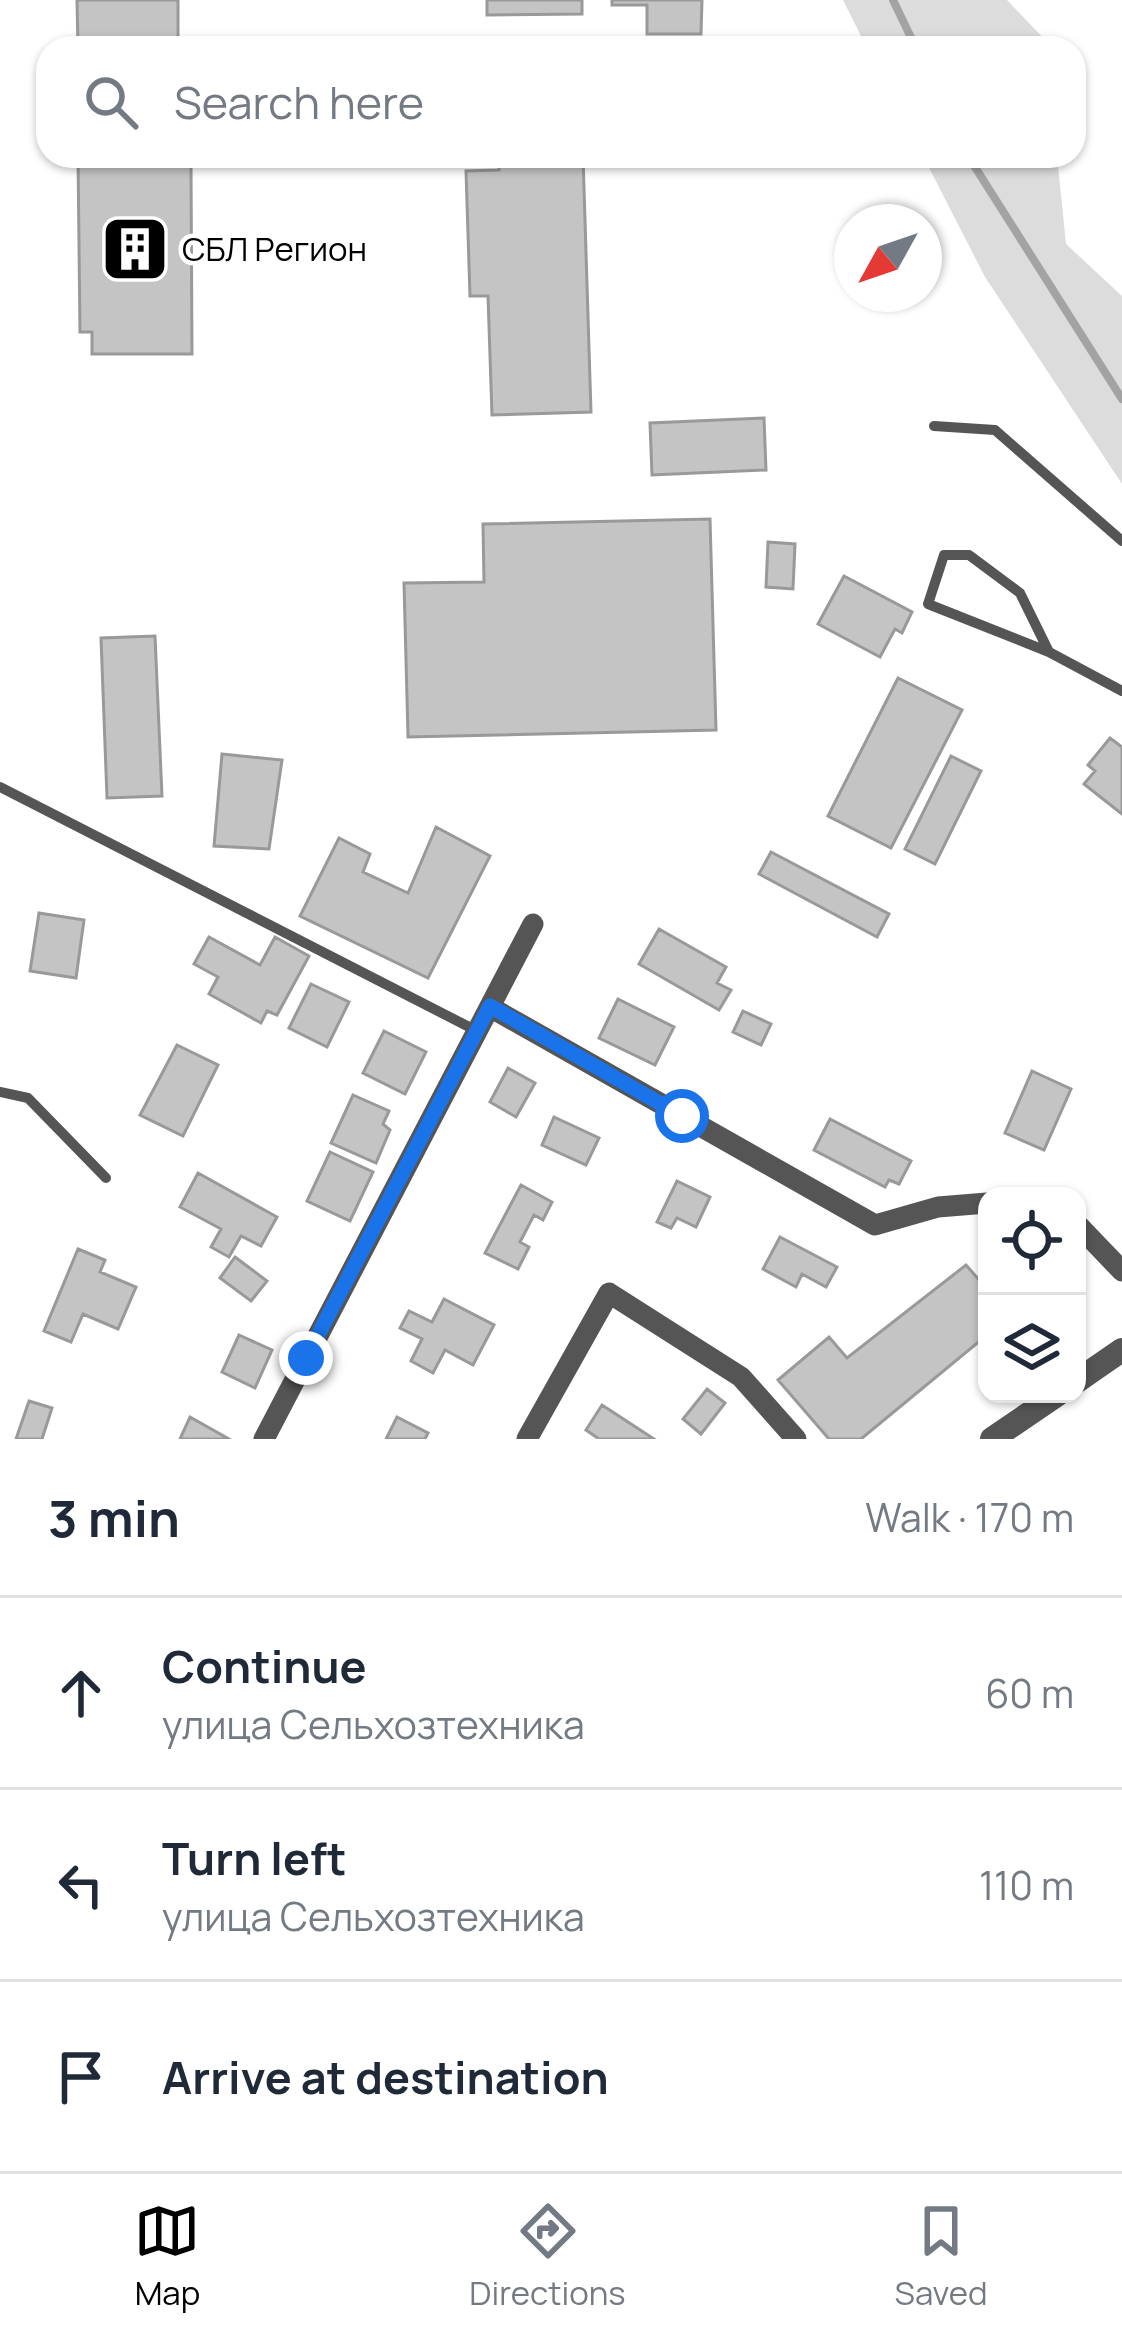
<!DOCTYPE html>
<meta charset="utf-8">
<style>
body{margin:0;font-family:Manrope,sans-serif;background:#f6f6f7;color:#1f2937}
.controls{position:absolute;right:36px;bottom:36px;display:grid;overflow:hidden;border-radius:24px;box-shadow:0 3px 9px #0004}
.controls button{width:108px;height:108px;display:grid;place-items:center;padding:0;border:0;border-bottom:3px solid #e0e1e3;background:#fff;color:#1f2937;font:60px sans-serif}
.compass{position:absolute;left:834px;top:204px;width:108px;height:108px;border-radius:50%;background:#fff;box-shadow:0 3px 9px #0004;rotate:230deg}
.stop{position:absolute;width:36px;height:36px;margin:-27px;border:9px solid #1a73e8;border-radius:50%;background:#fff}
.stop.end{background:#1a73e8;border-color:#fff;box-shadow:0 3px 12px #0008}
.list{margin:0;padding:0;list-style:none}
h2{display:flex;justify-content:space-between;align-items:center;height:156px;margin:0;padding:0 48px;font-size:51px}
h2 small{font-size:39px;font-weight:400;color:#747a83}
.list li{display:grid;grid-template-columns:78px 1fr auto;gap:36px;align-items:center;box-sizing:border-box;height:192px;padding:0 48px;border-top:3px solid #e0e1e3}
.list b{display:block;font-size:45px;white-space:nowrap}
.list p{margin:0;font-size:39px;white-space:nowrap;color:#747a83}
.list em{font-size:39px;font-style:normal;color:#747a83}
.icon{flex:none;width:66px;height:66px;fill:none;stroke:currentColor;stroke-width:2;stroke-linecap:round;stroke-linejoin:round}
.map{position:relative;flex:none;width:1122px;height:1439px;overflow:hidden}
.search{position:absolute;background:#fff;box-shadow:0 3px 9px #0004;left:36px;right:36px;top:36px;height:132px;display:flex;align-items:center;gap:30px;box-sizing:border-box;padding:0 42px;border-radius:36px;color:#747a83;font-size:45px}
.sheet{height:732px;background:#fff}
nav{display:flex;justify-content:space-around;align-items:center;box-sizing:border-box;height:168px;border-top:3px solid #e0e1e3;background:#fff;font-size:33px;color:#747a83}
nav a{display:grid;justify-items:center;gap:6px}
nav .on{color:#000}
.map>svg:first-child{display:block}
.green{fill:#dcdcdc}
.lines{fill:none;stroke-linecap:round;stroke-linejoin:round}
.stream{stroke:#a3a3a3;stroke-width:8}
.building{fill:#c4c4c4;stroke:#999;stroke-width:3}
.service{stroke:#555;stroke-width:10}
.minor{stroke:#555;stroke-width:21}
.tertiary{stroke:#555;stroke-width:24}
.route{stroke:#1a73e8;stroke-width:15}
.labels{text-anchor:middle;stroke-width:9;stroke-linejoin:round;paint-order:stroke}
.poi-label{font-size:33px;fill:#000;stroke:#fff;text-anchor:start}
</style>
<div class="map">
<svg width="1122" height="1439" viewBox="0 0 1122 1439">
<rect width="100%" height="100%" fill="#fff"/>
<path class="green" d="M843 0H1007L1053 48H867Z
M923 156H1057L1066 244 1122 296V484L985 277Z"/>
<g class="lines">
<path class="stream" d="M893 0 916 48
M968 156 1122 399"/>
</g>
<path class="building" d="M77 0H178V48H78Z
M487 0H582V14L487 15Z
M612 0H702L701 34H647V5H612Z
M78 156H179V161L191 166 192 354H92V332H80Z
M498 156H583L591 412 492 415 488 296H470L466 171 499 170Z
M764 418 766 470 652 475 650 423Z
M710 519 716 730 408 737 404 583 484 582 483 524Z
M768 542 795 544 793 589 766 587Z
M844 576 912 612 902 633 895 629 880 657 818 624Z
M155 636 162 796 107 798 101 638Z
M898 678 962 710 891 848 828 816Z
M1110 738 1122 747V814L1084 784 1095 771 1088 765Z
M222 754 282 760 269 849 214 846Z
M951 756 981 771 935 864 905 849Z
M436 827 490 856 428 978 300 916 339 838 370 854 363 872 408 893Z
M771 852 889 914 877 937 759 874Z
M39 913 84 920 76 978 30 971Z
M659 929 726 967 717 983 731 990 719 1010 639 964Z
M209 937 260 965 275 937 309 956 277 1015 267 1011 261 1023 209 994 218 977 194 964Z
M311 984 349 1002 327 1047 289 1028Z
M618 999 674 1027 655 1065 599 1038Z
M743 1011 771 1024 761 1045 733 1032Z
M384 1031 426 1052 405 1094 363 1073Z
M177 1045 218 1065 183 1136 140 1115Z
M508 1068 535 1083 516 1117 490 1102Z
M1032 1071 1071 1089 1044 1150 1005 1133Z
M353 1095 389 1111 383 1124 390 1130 376 1163 331 1143Z
M554 1117 599 1138 586 1165 542 1145Z
M830 1119 911 1161 899 1184 889 1180 885 1187 814 1150Z
M330 1152 373 1172 350 1221 307 1201Z
M198 1173 277 1217 261 1246 241 1236 229 1257 211 1247 221 1229 180 1207Z
M677 1181 710 1197 696 1227 677 1218 671 1228 657 1222Z
M521 1185 552 1202 543 1220 534 1215 520 1242 529 1247 518 1269 485 1253Z
M780 1237 837 1267 826 1287 802 1274 796 1287 763 1269Z
M78 1249 105 1260 100 1272 136 1287 118 1329 83 1314 71 1342 44 1331Z
M235 1257 267 1281 251 1301 220 1278Z
M966 1265 987 1289V1335L861 1439H829L778 1380 829 1337 847 1358Z
M444 1299 494 1325 473 1365 445 1350 433 1373 411 1361 422 1339 400 1328 409 1311 432 1322Z
M239 1335 272 1350 255 1388 222 1372Z
M707 1389 725 1403 701 1434 683 1419Z
M29 1401 52 1408 42 1439H16Z
M602 1405 654 1439H599L586 1430Z
M190 1417 229 1439H180Z
M397 1417 428 1433 425 1439H386Z"/>
<g class="lines">
<path class="service" d="M934 426 995 430 1122 541
M1049 652 1020 593 969 555H944L928 604 1049 652 1122 691
M0 787 477 1031
M0 1092 28 1098 106 1178"/>
<path class="minor" d="M490 1007 875 1225 938 1207 987 1203
M1077 1224 1122 1271
M264 1439 533 924
M527 1439 609 1293 741 1377 796 1439"/>
<path class="tertiary" d="M1077 1381 1122 1350
M992 1439 1058 1394"/>
</g>
<g class="lines">
<path class="route" d="M306 1358 490 1006 682 1116"/>
</g>
<defs>
<g id="building-square" transform="scale(3.45)"><rect x="-9" y="-9" width="18" height="18" rx="4" fill="#000" stroke="#fff"/><path d="M-4-6H4V6H1V3H-1V6H-4ZM-2.5-4.3h1.7v1.8h-1.7ZM.8-4.3h1.7v1.8H.8ZM-2.5-1h1.7V.8h-1.7ZM.8-1h1.7V.8H.8Z" fill="#fff"/></g>
</defs>
<g fill-rule="evenodd">
<use href="#building-square" x="135" y="249"/>
</g>
<g class="labels">
<g class="poi-label">
<text x="182" y="261">СБЛ Регион</text>
</g>
</g>
</svg>
<div class="controls">
<button><svg class="icon" aria-label="locate" viewBox="0 0 24 24"><circle cx="12" cy="12" r="6"/><path d="M12 2v4M12 18v4M2 12h4M18 12h4"/></svg></button>
<button><svg class="icon" aria-label="layers" viewBox="0 0 24 24"><path d="M12 4l9 5-9 5-9-5zM3 14l9 5 9-5"/></svg></button>
</div>
<svg class="compass" viewBox="-18 -18 36 36"><path d="M0-13l5 13h-10z" fill="#e53935"/><path d="M0 13l5-13h-10z" fill="#747a83"/></svg>
<div class="stop" style="left:682px;top:1116px"></div>
<div class="stop end" style="left:306px;top:1358px"></div>
<div class="search"><svg class="icon" aria-label="search" viewBox="0 0 24 24"><circle cx="10" cy="10" r="6"/><path d="M15 15l6 6"/></svg>Search here</div>
</div>
<section class="sheet">
<h2>3 min<small>Walk · 170 m</small></h2>
<ul class="list">
<li><svg class="icon" aria-label="ahead" viewBox="0 0 24 24"><path d="M12 20V5M6 11l6-6 6 6"/></svg><div><b>Continue</b><p>улица Сельхозтехника</p></div><em>60 m</em></li>
<li><svg class="icon" aria-label="left" viewBox="0 0 24 24"><path d="M17 20v-9H6M10 6l-5 5 5 5"/></svg><div><b>Turn left</b><p>улица Сельхозтехника</p></div><em>110 m</em></li>
<li><svg class="icon" aria-label="arrive" viewBox="0 0 24 24"><path d="M6 21V4h12l-3 4 3 4H6"/></svg><div><b>Arrive at destination</b></div></li>
</ul>
</section>
<nav>
<a class="on"><svg class="icon" aria-label="map" viewBox="0 0 24 24"><path d="M3 6l6-2 6 2 6-2v14l-6 2-6-2-6 2zM9 4v14M15 6v14"/></svg>Map</a>
<a><svg class="icon" aria-label="directions" viewBox="0 0 24 24"><path d="M12 3l9 9-9 9-9-9zM9 14v-3h6M13 9l2 2-2 2"/></svg>Directions</a>
<a><svg class="icon" aria-label="saved" viewBox="0 0 24 24"><path d="M7 4h10v16l-5-4-5 4z"/></svg>Saved</a>
</nav>
